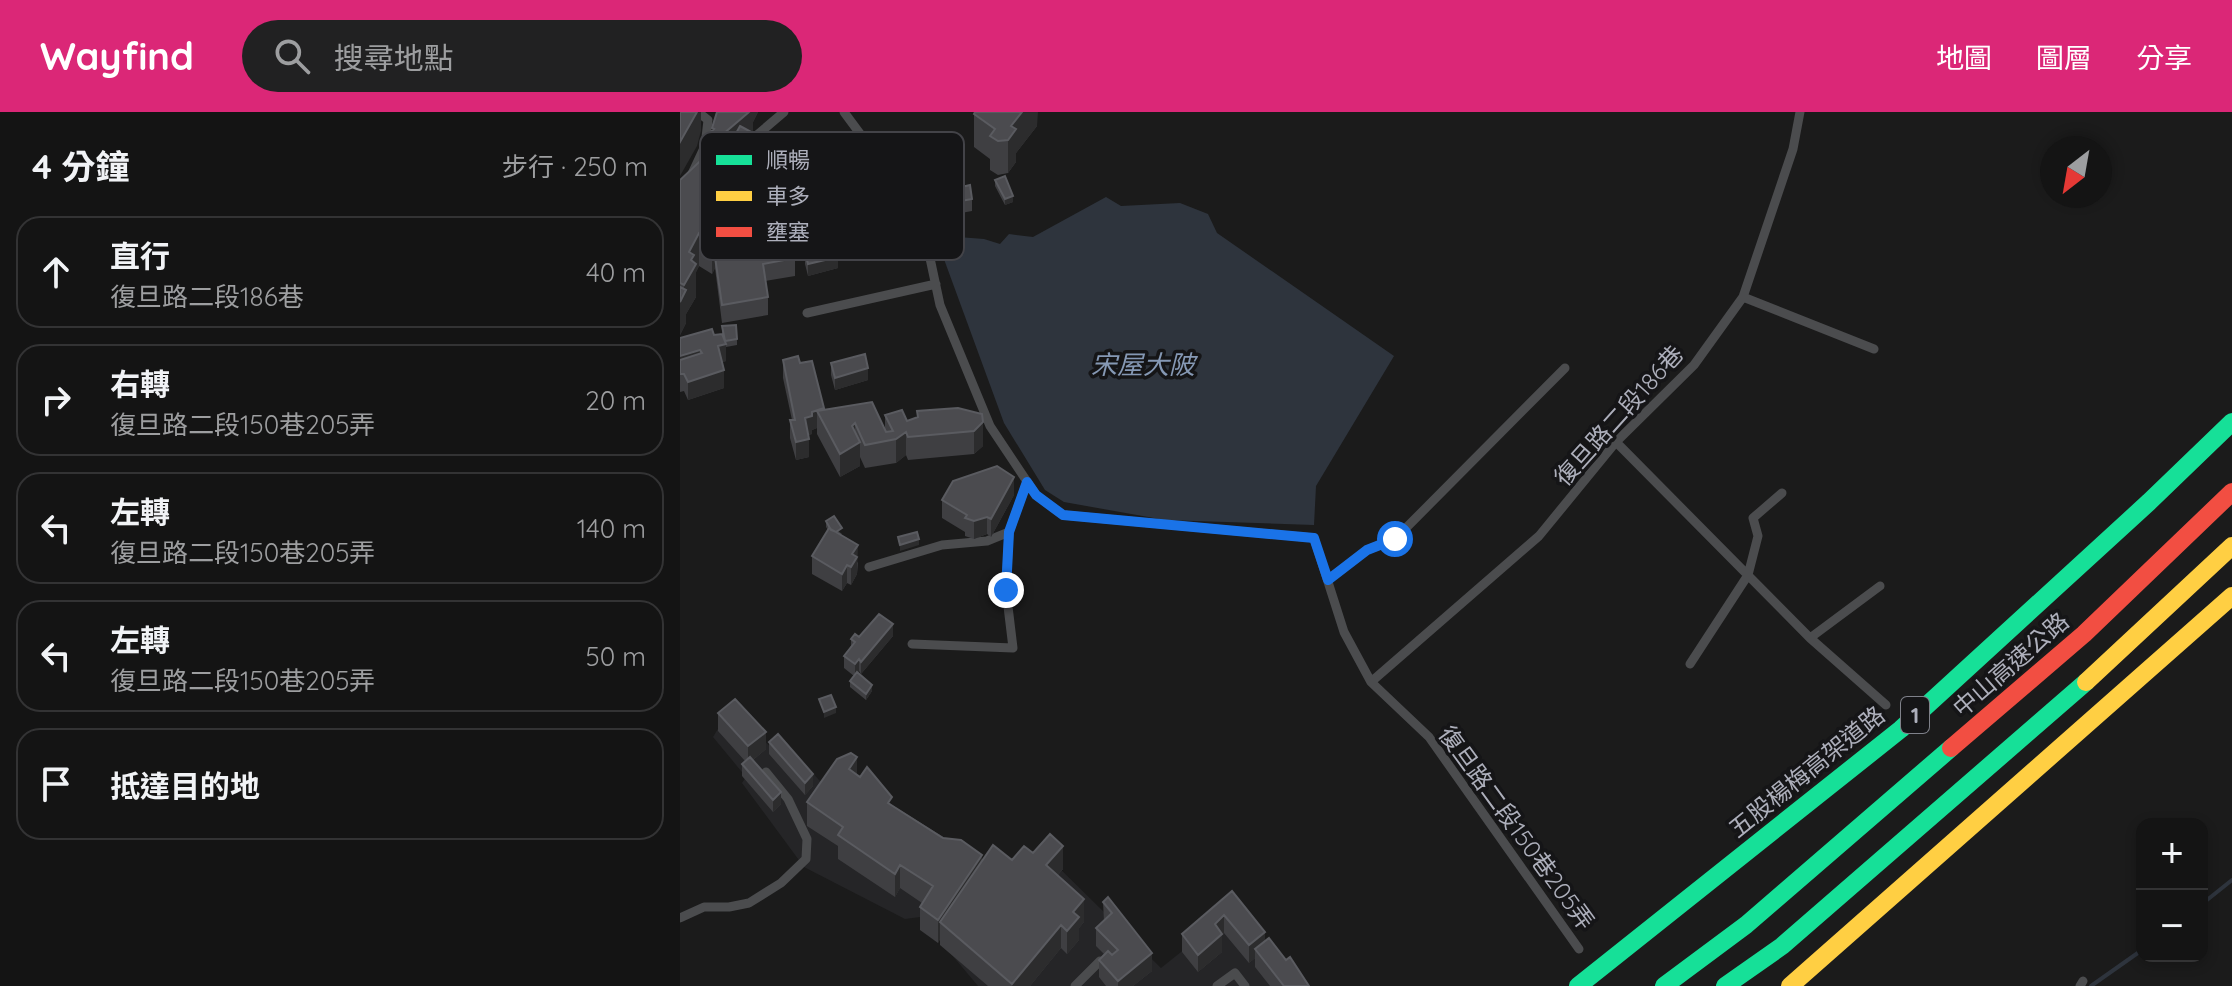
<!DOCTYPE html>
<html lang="zh-TW">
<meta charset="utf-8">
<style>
body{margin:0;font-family:Quicksand,"Noto Sans TC",sans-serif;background:#212122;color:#f1f3f6}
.controls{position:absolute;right:24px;bottom:24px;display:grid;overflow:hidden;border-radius:16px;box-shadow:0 4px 12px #0003}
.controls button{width:72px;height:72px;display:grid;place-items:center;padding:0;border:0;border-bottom:2px solid #333334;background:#141414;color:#f1f3f6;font:40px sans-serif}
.compass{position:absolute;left:1360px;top:24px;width:72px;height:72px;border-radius:50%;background:#141414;box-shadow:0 4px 12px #0003;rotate:211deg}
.stop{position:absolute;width:24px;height:24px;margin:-18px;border:6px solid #1a73e8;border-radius:50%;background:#fff}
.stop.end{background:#1a73e8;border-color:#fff;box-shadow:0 2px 8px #0008}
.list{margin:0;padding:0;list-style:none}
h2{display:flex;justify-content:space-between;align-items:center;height:104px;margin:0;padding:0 32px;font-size:34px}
h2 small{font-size:26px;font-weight:400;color:#9d9ea0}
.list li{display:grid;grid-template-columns:52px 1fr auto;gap:24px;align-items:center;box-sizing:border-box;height:112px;margin:0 16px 16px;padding:0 16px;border:2px solid #333334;border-radius:24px}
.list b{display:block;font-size:30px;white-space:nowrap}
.list p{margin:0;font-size:26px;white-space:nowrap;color:#9d9ea0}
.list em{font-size:26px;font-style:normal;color:#9d9ea0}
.icon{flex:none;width:44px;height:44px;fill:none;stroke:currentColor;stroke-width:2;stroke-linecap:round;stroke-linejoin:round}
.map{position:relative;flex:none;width:1552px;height:874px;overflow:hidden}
header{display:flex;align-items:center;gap:48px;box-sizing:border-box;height:112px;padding:0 40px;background:#db2777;color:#fff}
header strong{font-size:38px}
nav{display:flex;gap:44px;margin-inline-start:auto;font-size:28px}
.search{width:560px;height:72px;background:#212122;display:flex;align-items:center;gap:20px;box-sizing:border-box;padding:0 28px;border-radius:44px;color:#9d9ea0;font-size:30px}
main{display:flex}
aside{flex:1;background:#141414}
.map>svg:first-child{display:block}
.built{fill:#252527}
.water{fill:#2e343d}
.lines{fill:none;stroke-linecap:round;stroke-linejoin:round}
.stream{stroke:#2e343d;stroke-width:4}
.lane{stroke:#4b4c4e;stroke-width:9}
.fast{stroke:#16e098;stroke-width:18}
.slow{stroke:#ffcf43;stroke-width:18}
.jam{stroke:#f24e42;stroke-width:18}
.fast-bridge{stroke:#16e098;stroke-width:18}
.wall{fill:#3f3f42}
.shaded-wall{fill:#2c2c2d}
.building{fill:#4b4b4f;stroke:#5a5b60;stroke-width:2}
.route{stroke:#1a73e8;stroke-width:10}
.labels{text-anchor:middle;stroke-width:7;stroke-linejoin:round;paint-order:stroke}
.shield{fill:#151517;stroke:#7f818a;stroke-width:2}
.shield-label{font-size:22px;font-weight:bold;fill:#adafbb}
.street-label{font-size:24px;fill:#adafbb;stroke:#151517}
.water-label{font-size:26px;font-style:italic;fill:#8598b4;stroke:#151517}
.key{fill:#151517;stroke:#434348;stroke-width:2}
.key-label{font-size:22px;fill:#adafbb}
</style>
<header>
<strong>Wayfind</strong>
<div class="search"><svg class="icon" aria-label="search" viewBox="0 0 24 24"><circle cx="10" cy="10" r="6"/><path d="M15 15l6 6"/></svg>搜尋地點</div>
<nav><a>地圖</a><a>圖層</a><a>分享</a></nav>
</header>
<main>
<aside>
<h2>4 分鐘<small>步行 · 250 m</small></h2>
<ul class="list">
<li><svg class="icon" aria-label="ahead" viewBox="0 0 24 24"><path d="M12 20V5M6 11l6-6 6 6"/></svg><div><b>直行</b><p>復旦路二段186巷</p></div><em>40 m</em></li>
<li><svg class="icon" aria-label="right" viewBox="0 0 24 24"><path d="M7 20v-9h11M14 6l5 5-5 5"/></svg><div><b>右轉</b><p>復旦路二段150巷205弄</p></div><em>20 m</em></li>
<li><svg class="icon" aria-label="left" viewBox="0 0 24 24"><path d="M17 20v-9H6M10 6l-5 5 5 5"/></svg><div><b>左轉</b><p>復旦路二段150巷205弄</p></div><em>140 m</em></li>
<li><svg class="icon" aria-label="left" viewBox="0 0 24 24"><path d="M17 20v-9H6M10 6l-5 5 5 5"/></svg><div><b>左轉</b><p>復旦路二段150巷205弄</p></div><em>50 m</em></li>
<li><svg class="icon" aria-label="arrive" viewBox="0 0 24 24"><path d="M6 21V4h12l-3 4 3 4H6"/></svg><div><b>抵達目的地</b></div></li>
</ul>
</aside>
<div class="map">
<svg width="1552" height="874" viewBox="0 0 1552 874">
<rect width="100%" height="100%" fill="#1b1b1b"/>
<path class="built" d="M50 597 92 636 104 628 146 676 278 752 371 748 481 856 556 796 614 874H298L240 805 225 807 124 755 62 671 66 665 33 625Z"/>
<path class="water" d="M426 85 441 94 500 91 528 102 537 121 714 244 636 374 634 413 485 408 384 390 365 378 324 311 261 139 278 125 304 127 320 132 329 122 353 125Z"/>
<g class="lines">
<path class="stream" d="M1522 792 1552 768
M1411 874 1462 838"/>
<path class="lane" d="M164 0 241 104 260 193 310 314 356 383 383 403 634 426 664 520 691 570 749 625 899 837
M70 29 104 0
M11 64 25 34 28 8 18 0
M1063 185 1194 237
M127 201 256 172
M936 330 1130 526 1206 593
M189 455 262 433 307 429 329 420
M648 468 687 438 715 427 885 256
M1130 526 1200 474
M232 532 333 536 326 478 329 420 347 370
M1010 552 1068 463 1078 424 1073 406 1102 381
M691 570 859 424 936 330 1014 253 1063 185 1113 37 1120 0
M0 806 24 795H49L69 791 101 771 126 747 127 727 108 687 86 660
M395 874 420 849
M537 874 555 861 565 874
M1400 874 1403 869"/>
<path class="fast" d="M984 874 1066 813 1271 636
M1045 874 1102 834 1406 570"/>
<path class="slow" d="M1406 570 1552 434
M1110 874 1552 484"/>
<path class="jam" d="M1271 636 1404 522 1552 380"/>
<path class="fast-bridge" d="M898 874 1221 617 1469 390 1552 310"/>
</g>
<path class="wall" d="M37 0H78L73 10 72 20 86 61 42 144 115 146V164L85 169 88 185V203L42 211 35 156 32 162 19 154 16 160V185L6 202V211L0 223V68L27 43V23L32 19Z
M357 1V14L336 41V50L328 61 318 63 310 58V47L294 35V2Z
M176 56 195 63 186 73 176 62Z
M315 68 333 90 325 93 315 74Z
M256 81 292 87V99L259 105 256 93Z
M150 94 169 100 158 110 150 100Z
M125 140 158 156 128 164 125 152Z
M42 214 57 227V233L46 235V249L42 250 44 276 8 288 4 279 0 280V226L42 222Z
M103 248 120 251 144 298 205 317V303L227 309 302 302 303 334 294 342 228 348 226 343 216 351 185 356 180 345V354L160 365 137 322V316L132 318V322L128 323 129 345 116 348 110 326V308H112L103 266Z
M151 251 188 268 155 278 151 263Z
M334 383 311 425 307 422 294 427 285 424V420L262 406V388Z
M146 409 162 422 160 423 178 451 177 462 171 473 167 471 162 479 132 462V444L148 418 146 415Z
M213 524 181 562 179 559 178 560 192 579 186 588 170 575V569L174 564 164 556V544L171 534V527L179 525Z
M38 601 86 637 73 648 101 692 93 700 62 664V652L65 649 38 619Z
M89 630 133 674 125 683 89 642Z
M177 663 212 693 302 749 332 748 353 741 383 757 378 763 404 810 399 816V828L387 842 381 836 350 874H308L260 833V827L258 831 240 818V795L242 791 220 776 215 785 158 747V734L127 714V690Z
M552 779 585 829 629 874H590L575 855V846L569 851 544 821 542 823V840L518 860 502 840V822Z
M428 785 472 859 453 874H426L419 865V848L424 842 416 834V816L424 809 423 790Z"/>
<path class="shaded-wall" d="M17 0H21V19L17 34 0 64V30Z
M69 0H78L73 10V19L29 58V34Z
M342 0H358L357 14 336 41V50L328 61V28L331 14Z
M86 28V61L36 154 35 145V156L32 162V128Z
M195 57V63L186 73V67Z
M333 84V90L325 93V87Z
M169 94V100L158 110V104Z
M19 121V154L16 160V185L6 202V211L0 223V190L4 183V173L9 140Z
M158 145V156L128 164V152Z
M46 232V249L38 252V234Z
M20 238V255L0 262V244Z
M188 256V268L155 278V266Z
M44 258V276L8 288V270Z
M144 296V313L137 299V316L132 318V322L125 324V306L132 300Z
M303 310V334L294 342V319Z
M175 311V333L180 330V354L160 365V342L172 314Z
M226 320V343L216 351V327Z
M129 327V345L116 348V330Z
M334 365V383L311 425V407Z
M307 405V422L294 427V409Z
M239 427V433L220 439V433Z
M178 433 177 462 171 473V455L172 442Z
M167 453V471L162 479V462Z
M213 512V524L181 562V550Z
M179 547V559L175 564V552Z
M192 573V579L186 588V582Z
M156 595V601L144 606V600Z
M86 620V637L68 652V634Z
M177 645V668L169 657Z
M133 662V674L125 683V671Z
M101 680V692L93 700V688Z
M383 734V757L366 776V753Z
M302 743V766L260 810V827L258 831V808Z
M220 753V776L215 785V762Z
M404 787V810L399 816V828L387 842V819L393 800Z
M544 803V821L542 823V840L518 860V843L535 812Z
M381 813V836L350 874H332V872Z
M585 820V838L575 837V846L569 851V833Z
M472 841V859L453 874H438V869Z"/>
<path class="building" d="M0 0H17L0 30Z
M37 0H69L29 34 27 23 34 17 32 16Z
M295 0H342L331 14 336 17 328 28 318 29 310 24 315 17 294 2Z
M60 14 86 28 32 128 19 121 9 140 14 143 11 148 16 152 4 173 0 171V68L49 22 54 25Z
M325 64 333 84 325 87 315 68Z
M290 73 292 87 259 93 256 81Z
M155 133 158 145 128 152 125 140Z
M114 135 115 146 83 152 88 185 42 193 35 145Z
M0 175 6 178 0 190Z
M56 213 57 227 45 229 42 214Z
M32 217 34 223 42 222 46 232 38 234 44 258 8 270 4 262H0V248L22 241 20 238 0 244V226Z
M185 242 188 256 155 266 151 251Z
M118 244 120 251 132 249 144 296 132 300V304L125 306 129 327 116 330 110 308H115L103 248Z
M192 290 206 320 213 319 205 303 222 298 227 309 238 305 237 299 278 296 302 302 303 310 294 319 228 325 226 320 216 327 185 333 175 311 172 314 180 330 160 342 137 299Z
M317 354 334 365 311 407 307 405 294 409 285 406 287 403 262 388 273 369Z
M154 404 162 416 156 420 151 418 146 409Z
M149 416 178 433 172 442 177 445 171 455 167 453 162 462 132 444Z
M237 420 239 427 220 433 218 425Z
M199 502 213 512 181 550 179 547 175 552 164 544 175 530 171 527 175 522 179 525Z
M177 560 192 573 186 582 170 569Z
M151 583 156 595 144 600 139 587Z
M55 587 86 620 68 634 38 601Z
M98 622 133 662 125 671 89 630Z
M171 641 177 645 169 657 180 665 187 655 212 685 208 691 263 726 281 728 302 743 258 808 240 795 253 774 220 753 215 762 158 723 163 715 127 690 157 647Z
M70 645 101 680 93 688 62 652Z
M370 722 383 734 366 753 404 787 393 800 399 805 387 819 381 813 332 872 260 810 313 733 332 748 344 734 353 741Z
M552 779 585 820 569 833 544 803 535 812 542 822 518 843 502 822Z
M428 785 472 841 438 869 419 848 428 839 432 843 438 838 416 816 432 801 423 790Z
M589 826 606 848 610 845 629 874H604L575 837Z"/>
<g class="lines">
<path class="route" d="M326 478 329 420 347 370 356 383 383 403 634 426 648 468 687 438 715 427"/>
</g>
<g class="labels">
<rect class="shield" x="1221" y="585" width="28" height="36" rx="6"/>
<g class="shield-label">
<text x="1235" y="611">1</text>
</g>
<g class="street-label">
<text transform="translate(939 304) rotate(-48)" y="8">復旦路二段186巷</text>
<text transform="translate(1331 553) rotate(-41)" y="8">中山高速公路</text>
<text transform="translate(1127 660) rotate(-39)" y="8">五股楊梅高架道路</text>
<text transform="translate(836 716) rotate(54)" y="8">復旦路二段150巷205弄</text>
</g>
<g class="water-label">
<text x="463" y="262">宋屋大陂</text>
</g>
</g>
<rect x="20" y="20" width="264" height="128" rx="12" class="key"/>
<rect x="36" y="43" width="36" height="10" fill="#16e098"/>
<rect x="36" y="79" width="36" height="10" fill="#ffcf43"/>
<rect x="36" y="115" width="36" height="10" fill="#f24e42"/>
<g class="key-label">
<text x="86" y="56">順暢</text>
<text x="86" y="92">車多</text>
<text x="86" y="128">壅塞</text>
</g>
</svg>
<div class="controls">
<button>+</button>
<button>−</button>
</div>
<svg class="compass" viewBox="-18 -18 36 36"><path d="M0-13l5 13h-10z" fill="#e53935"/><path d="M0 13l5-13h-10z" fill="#9d9ea0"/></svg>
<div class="stop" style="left:715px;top:427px"></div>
<div class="stop end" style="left:326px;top:478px"></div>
</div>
</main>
